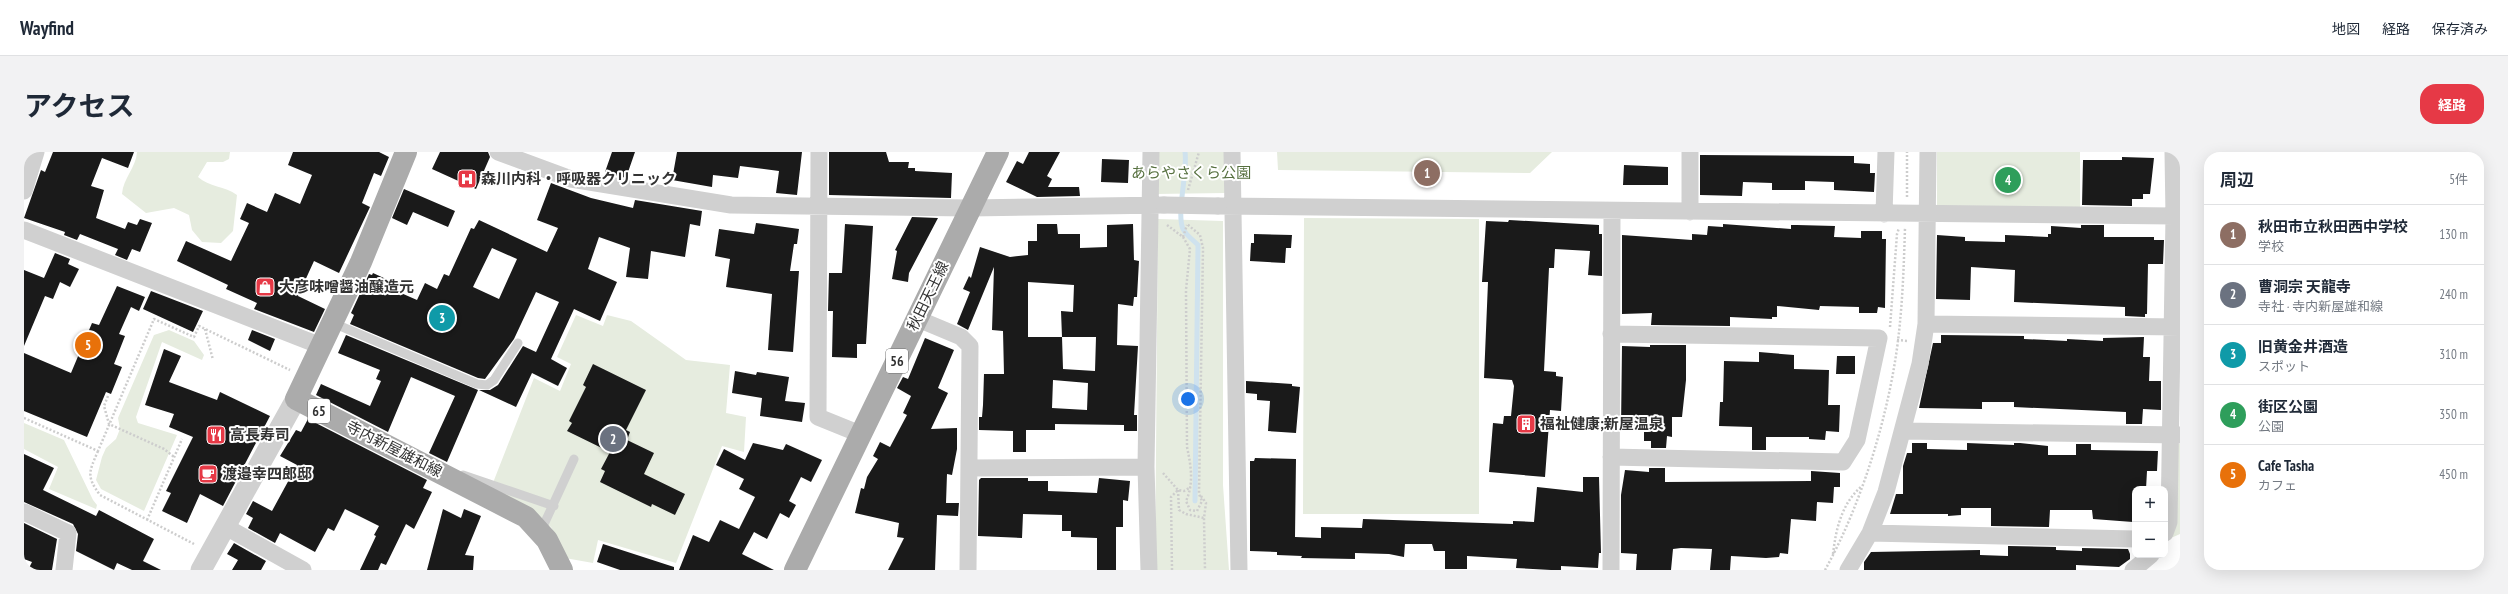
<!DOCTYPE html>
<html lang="ja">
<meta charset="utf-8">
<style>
body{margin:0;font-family:"PT Sans Narrow","Noto Sans JP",sans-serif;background:#f2f2f3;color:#1f2937}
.controls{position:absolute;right:12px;bottom:12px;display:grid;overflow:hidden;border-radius:8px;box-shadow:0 4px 16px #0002}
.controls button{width:36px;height:36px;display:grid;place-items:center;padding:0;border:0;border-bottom:1px solid #e0e1e3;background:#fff;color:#1f2937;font:20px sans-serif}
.you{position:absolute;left:1164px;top:247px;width:14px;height:14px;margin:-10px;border:3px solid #fff;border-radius:50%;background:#1a73e8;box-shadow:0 0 0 6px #1a73e833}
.badge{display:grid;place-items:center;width:26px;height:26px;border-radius:50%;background:#e63946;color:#fff;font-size:13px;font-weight:700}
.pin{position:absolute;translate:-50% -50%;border:2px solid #fff;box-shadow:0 1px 4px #0006}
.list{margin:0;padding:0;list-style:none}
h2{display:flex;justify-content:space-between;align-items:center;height:52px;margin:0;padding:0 16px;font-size:17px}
h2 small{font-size:13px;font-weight:400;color:#747a83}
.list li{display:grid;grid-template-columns:26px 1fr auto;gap:12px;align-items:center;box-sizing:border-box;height:60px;padding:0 16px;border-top:1px solid #e0e1e3}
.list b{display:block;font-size:15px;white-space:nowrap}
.list p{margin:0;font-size:13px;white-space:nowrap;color:#747a83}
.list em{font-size:13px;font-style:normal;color:#747a83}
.map{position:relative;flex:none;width:2156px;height:418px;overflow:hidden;border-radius:16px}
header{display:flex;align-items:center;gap:24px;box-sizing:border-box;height:56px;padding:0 20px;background:#fff;border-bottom:1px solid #e0e1e3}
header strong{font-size:19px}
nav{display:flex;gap:22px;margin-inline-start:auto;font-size:14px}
.intro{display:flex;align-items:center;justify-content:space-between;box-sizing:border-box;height:96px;padding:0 24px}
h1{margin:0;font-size:28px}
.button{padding:10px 18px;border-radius:16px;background:#e63946;color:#fff;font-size:14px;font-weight:700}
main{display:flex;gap:24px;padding:0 24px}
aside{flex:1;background:#fff;border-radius:16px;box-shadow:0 4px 16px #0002}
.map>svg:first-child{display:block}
.green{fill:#e6ecdf}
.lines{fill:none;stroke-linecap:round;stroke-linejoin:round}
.stream{stroke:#cfe2ee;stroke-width:5}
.building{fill:#1a1a1a;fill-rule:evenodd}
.path{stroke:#cdcdcd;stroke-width:2.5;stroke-dasharray:2 2;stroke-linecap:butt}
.service{stroke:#d0d0d0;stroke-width:9}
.minor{stroke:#d0d0d0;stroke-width:17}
.tertiary{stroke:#d0d0d0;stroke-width:21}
.primary{stroke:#ababab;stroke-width:22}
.minor-bridge{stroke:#d0d0d0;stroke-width:17}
.labels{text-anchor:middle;stroke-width:4;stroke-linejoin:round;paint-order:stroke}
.shield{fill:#fff;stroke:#707070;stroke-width:1}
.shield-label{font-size:14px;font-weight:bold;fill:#333}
.park-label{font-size:15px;fill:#56703f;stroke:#fff}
.poi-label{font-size:15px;font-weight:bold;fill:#333;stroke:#fff;text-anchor:start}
.street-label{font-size:15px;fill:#333;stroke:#fff}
</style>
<header>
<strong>Wayfind</strong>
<nav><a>地図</a><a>経路</a><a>保存済み</a></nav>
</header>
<div class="intro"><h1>アクセス</h1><a class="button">経路</a></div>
<main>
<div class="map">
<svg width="2156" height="418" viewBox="0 0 2156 418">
<rect width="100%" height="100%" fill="#fff"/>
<path class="green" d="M113 0H206L205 7 199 10H183L174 25C185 35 201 34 213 43L209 79 197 91 178 90 168 78 165 63 150 56 122 61 98 42C99 26 112 16 113 0Z
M1131 0H1202V41L1131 42Z
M1253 0H1528L1506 21 1254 18Z
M1913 0H2056V56L1913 55Z
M1280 66 1455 67V362H1279Z
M1134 67 1199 69V333L1205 418H1131Z
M552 163 579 174 583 163 607 169 662 208 706 213 702 261 722 265 720 300 698 294 652 411 574 388 569 411 541 406 527 375 465 341 510 226 536 239 547 212 533 205Z
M145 178 170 189 180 203 178 208 138 190 112 265 114 271 153 283 120 359 77 337 72 328 78 305 82 296 92 287 96 277 94 266 130 183Z
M0 271 40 288 69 348 73 353 72 357 25 337 34 315 0 297Z
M2151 292H2156V382L2147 386Z"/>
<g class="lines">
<path class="stream" d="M1161 0C1164 21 1152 60 1159 77 1162 83 1169 88 1174 93L1171 349"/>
</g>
<path class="building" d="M29 0H110L104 16 78 6 67 34 80 38 72 66 101 77 104 70 113 73 116 67 128 71 116 100 108 97 103 108 91 103 94 97 56 82 53 88 40 83 41 80 0 66 17 18 21 20Z
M269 0H355L365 5 357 24 350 21 338 51 346 55 315 121 290 109 274 144 301 157 290 180 230 157 233 151 202 137 204 133 153 109 162 89 207 109 225 71 216 67 223 51 243 60 251 41 276 52 288 23 264 13Z
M416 0H464L466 5 452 37 408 17Z
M588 0H611L602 26 581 20Z
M653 0H778L773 43 752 41 755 19 716 14 714 26 689 23 688 35 648 28Z
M805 0H862L865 10H885L884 16H891V19L928 21 927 46 805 43Z
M1005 0H1036L1023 24 1028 27 1024 35H1055L1056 44 1013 45 982 30 993 9 999 12Z
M1676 3 1830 4V11L1846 12V21H1851L1850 40 1810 38V30L1781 29V38H1748V31L1719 30 1718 44 1676 43Z
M2098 5 2130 6 2126 42H2119V47H2108V54L2058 53 2059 8H2098Z
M1078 7 1105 8 1104 31 1077 30Z
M1600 13 1644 15V33H1599Z
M527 31 567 46 609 56 611 48 678 59 676 74 666 72 661 105 627 99 624 127 602 125 606 96 575 85 564 117 593 130 576 169 550 157 527 207 543 216 534 234 508 221 492 255 455 238H466L474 233 499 194 512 200 535 150 512 140 490 187 461 227 454 226 326 172 330 163 327 161 345 122 348 123 349 121 362 127 361 134 393 148 401 131 413 137 420 122 425 124 447 76 450 77 455 68 523 100 534 76 513 68ZM468 96 493 107 475 147 449 135Z
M380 37 431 59 424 75 389 60 383 73 368 66Z
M888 65 914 66 885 121 884 130 868 127 873 99 871 98Z
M1485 68 1575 73V82H1578V124L1564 123 1566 99 1531 97 1530 116H1525L1520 219 1532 220V224L1539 225 1537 259 1526 258 1521 325 1465 320 1469 271 1479 272 1480 264H1487L1490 234 1488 228 1460 226 1464 130H1458L1462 69 1484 70Z
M732 71 775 77 773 92H770L766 119H775L769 200 744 198 748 142 702 135 706 107 691 104 695 77 730 82Z
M821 72 849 74 842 192H833V206L808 205 809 159H804L805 121H818Z
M1013 72H1033L1034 82H1056V96L1083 95V73L1109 72 1110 108 1115 109 1113 145H1110L1109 154 1094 152 1093 193 1114 194 1110 263H1113V279H1100V273L1031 272V278H1002V300H989V279L955 278V265H958L959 253 960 222H980L979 179 968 178 970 115 944 178 933 172 946 140 939 137 945 124 947 126 956 95 986 105 1004 103V89H1013ZM1004 130 1050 133 1049 160 1037 159 1038 185H1072L1071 219 1039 217 1038 185H1004ZM1029 228 1064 231 1063 258 1028 256Z
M1699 72 1767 77V73H1773L1811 74 1810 85 1837 86V79H1858V87H1862L1861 156 1854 155 1853 161H1835V155L1796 154 1795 158 1753 154V165H1748V167L1706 165V174L1627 173 1628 161 1598 162V83L1668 88V82L1683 83 1684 74 1699 75Z
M2057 73H2080V85H2130V88H2140L2139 112H2124L2123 162H2121V165L2101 164V155L1990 150 1991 118 1947 115 1946 148 1912 147 1913 83 1941 85V89L1981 90V83L2024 85V82H2027V74L2057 76Z
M1230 82 1268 83 1267 96H1262L1261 111 1226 109 1227 91H1230Z
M31 101 46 107 44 112 55 117 46 135 36 130 29 147 21 144 0 194V118L20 126Z
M93 134 121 145 115 159 107 155 95 182 101 184 90 212 98 215 87 242 82 240 63 285 0 259V201L47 221 68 171 75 173Z
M127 139 179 159 169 180 119 157Z
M228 178 251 187 246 199 224 188Z
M322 183 454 238 423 310 405 301 431 244 387 225 364 280 292 243 297 232 346 254 357 229 352 227 356 218 314 201Z
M1917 183 2000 184V187L2043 189V187L2079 189V186L2120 185 2119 205H2126L2125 229H2137V258L2119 257 2118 272H2102V260L1990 255V250H1958V257L1895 256 1909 191H1917Z
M901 186 930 198 914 236 924 241 907 277 933 276V297L928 323 923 322 922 351H935L934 364 913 363 911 418H864L880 386 873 385 875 371 831 361 837 336 840 337 843 325 854 307 849 304 856 290 866 295 883 263 879 261 887 244 873 236 879 225 884 227Z
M1626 193H1662V228L1658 265H1648V285L1643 284 1642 296H1627V289H1620V276H1597L1598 194 1626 195Z
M140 197 157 204 145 230 193 248 196 240 246 264 199 354 176 342 163 371 138 359 147 341 142 339 169 285 145 275 150 262 121 253Z
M1735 200 1770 203V217L1805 218 1804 253H1816L1815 280 1802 279 1801 288 1785 287V285H1742V298H1728V275L1695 274 1696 250H1699L1700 209 1735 210Z
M1813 204H1831V222H1812Z
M569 212 622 238 602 278 606 280 603 288 630 301 620 322 661 342 651 363 628 352 627 355 576 330 581 319 577 317 586 300 543 279 548 271 545 269 562 235 559 233Z
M711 219 732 223 733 220 765 225 761 249 781 251 778 270 736 264 738 246 708 241Z
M1222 229 1268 232V234L1276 235 1272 281 1244 279 1246 249 1233 248V242L1222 241Z
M284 267 403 328 399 336 408 340 390 377 382 372 362 413 357 411 354 418H336L352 384 350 383 355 374 321 357 310 379 304 376 291 400 256 381 251 391 224 376 229 366 222 362 229 349 248 359 273 313 256 304 272 278 277 280Z
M729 291 759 298 762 292 798 308 787 330 777 325 765 349 772 353 765 366 756 361 743 387 730 380 718 402 750 418H655L669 383 685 390 696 368 715 377 731 345 715 337 720 327 692 313 700 297 721 308Z
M1888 291H1903V297L1943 298V291L1990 293V291H1996L2024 294V303H2052V292H2067V298L2134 299 2133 319H2123L2122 337H2111L2109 370 2069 367 2068 358H2026L2025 375 1967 374V356H1937V363L1924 364V362H1866L1872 342H1879V314L1883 301H1888Z
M0 302 30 316 19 338 72 364 75 358 130 387 119 409 137 418H108L93 411 90 418 52 399 54 382 49 372 0 350Z
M1231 306 1272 307 1271 385 1297 386V375L1338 376 1339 367 1489 372V369L1510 370 1513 335 1559 340V325H1575L1577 401H1575L1574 416 1537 414V418H1527L1492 416 1493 407 1443 404V417H1421V399H1410L1408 392H1381L1380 405 1365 402 1331 401V407L1277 406 1278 404 1253 403V400L1226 399V309H1230Z
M1625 316H1641V330L1787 329V319L1816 321V335H1810L1809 351 1793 350 1792 369 1767 367 1764 402 1756 401 1755 405 1742 406 1707 404 1706 418H1686L1688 397 1657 396 1649 397 1647 418H1612L1613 402 1597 401V343L1601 318 1625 320Z
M957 326H1004V329H1024V339L1073 341 1075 326 1106 329 1104 349 1099 348V375H1092V418H1073V386L1047 385V379H1038V363L999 362 998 386 954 384 955 328Z
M419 357 437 366 440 357 457 364 441 403 450 404 449 418H403Z
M0 371 33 387 28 418H4L8 410 0 407Z
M210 391 242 409 237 418H208L214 408 203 402Z
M579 392 650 415V418H596L573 410Z
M1984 394 2032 395V398L2058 399V396L2104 397 2106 402V407L2095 415 2052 413V418H1840V410L1847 400 1956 398V403L1984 404Z"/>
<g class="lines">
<path class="path" d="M1164 38 1175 0
M1883 45V0
M1143 73 1159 85 1166 97 1162 138 1163 295C1167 314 1170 331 1162 349L1166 358 1173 359 1178 349 1175 342 1179 96 1176 83 1163 72
M1159 85 1163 73
M1866 175 1873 82 1875 76
M181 177 189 208
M1873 188 1884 189
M84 244 80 254 85 272 140 297 150 305
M0 266 74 299 130 167 170 185 175 174 266 218
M74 299C65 320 62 324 76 343L170 392
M1139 321 1154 338 1160 339 1167 335
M1154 338 1155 358 1162 362 1180 366
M1177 344 1182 351 1180 366 1181 418
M123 368 158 287
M1809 402C1812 376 1818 351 1838 334
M1148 418 1147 345 1154 338
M1801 418C1840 348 1869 250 1876 170 1879 139 1880 108 1881 76"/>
<path class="service" d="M309 171 453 232 463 233 470 228 494 191
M439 323 530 354
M516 381 550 307"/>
<path class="minor" d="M474 0 547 27 707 53 946 56 1140 53
M795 0 794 265 836 282
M1208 0 1215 418
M1666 0V60
M0 39 12 0
M1194 54 2150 64 2149 0
M1860 62 1862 0
M0 78 297 194
M894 167 937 185 946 194 944 418
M1902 172 2156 175
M1880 279 2156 283
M1587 305 1819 310 1833 288 1855 186 1587 182
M945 316 1122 315
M0 360 44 381 40 418
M202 375 279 418
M1846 381 2111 387
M2141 381 2145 370 2150 64H2156
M1125 418 1122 315 1127 0
M1587 418 1588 59
M1824 418 1846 381 1862 340 1896 212 1902 172 1904 0
M2109 418 2127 403"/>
<path class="tertiary" d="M177 418 272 247"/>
<path class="primary" d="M382 0 337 110 272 247 502 365 523 388 538 418
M771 418 974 0"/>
<path class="minor-bridge" d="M1140 53 1194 54"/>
</g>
<defs>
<g id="hospital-square" transform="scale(1)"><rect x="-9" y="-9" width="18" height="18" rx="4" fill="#e63946" stroke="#fff"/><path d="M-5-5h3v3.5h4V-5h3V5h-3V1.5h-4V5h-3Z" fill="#fff"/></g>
<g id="shop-square" transform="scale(1)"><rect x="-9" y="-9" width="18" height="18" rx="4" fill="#e63946" stroke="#fff"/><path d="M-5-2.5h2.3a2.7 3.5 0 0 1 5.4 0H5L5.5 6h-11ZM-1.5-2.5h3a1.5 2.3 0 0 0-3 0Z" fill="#fff"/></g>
<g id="building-square" transform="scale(1)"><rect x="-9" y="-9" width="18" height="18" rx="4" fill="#e63946" stroke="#fff"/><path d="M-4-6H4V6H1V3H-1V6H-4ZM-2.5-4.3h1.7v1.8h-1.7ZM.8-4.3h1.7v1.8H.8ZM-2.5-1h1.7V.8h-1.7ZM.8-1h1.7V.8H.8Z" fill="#fff"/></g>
<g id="restaurant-square" transform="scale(1)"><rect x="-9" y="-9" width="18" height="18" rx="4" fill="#e63946" stroke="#fff"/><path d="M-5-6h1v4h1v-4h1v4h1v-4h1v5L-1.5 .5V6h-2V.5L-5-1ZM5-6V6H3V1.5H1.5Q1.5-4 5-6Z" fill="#fff"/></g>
<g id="cafe-square" transform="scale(1)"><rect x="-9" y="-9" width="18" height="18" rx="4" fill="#e63946" stroke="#fff"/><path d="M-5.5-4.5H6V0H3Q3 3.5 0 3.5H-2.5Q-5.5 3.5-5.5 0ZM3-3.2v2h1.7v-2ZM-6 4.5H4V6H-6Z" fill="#fff"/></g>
</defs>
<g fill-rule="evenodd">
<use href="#hospital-square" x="443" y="27"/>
<use href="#shop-square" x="241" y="135"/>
<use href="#building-square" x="1502" y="272"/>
<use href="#restaurant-square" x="192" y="283"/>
<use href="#cafe-square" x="184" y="322"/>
</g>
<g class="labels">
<g class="shield">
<rect x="862" y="197" width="22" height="24" rx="3"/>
<rect x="284" y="247" width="22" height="24" rx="3"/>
</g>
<g class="shield-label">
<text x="873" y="214">56</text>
<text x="295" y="264">65</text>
</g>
<g class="park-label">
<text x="1167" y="26">あらやさくら公園</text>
</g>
<g class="poi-label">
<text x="457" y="32">森川内科・呼吸器クリニック</text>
<text x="255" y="140">大彦味噌醤油醸造元</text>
<text x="1516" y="277">福祉健康;新屋温泉</text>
<text x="206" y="288">高長寿司</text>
<text x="198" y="327">渡邉幸四郎邸</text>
</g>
<g class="street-label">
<text transform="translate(904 144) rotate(-64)" y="5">秋田天王線</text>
<text transform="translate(370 297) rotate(27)" y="5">寺内新屋雄和線</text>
</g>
</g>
</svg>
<div class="controls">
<button>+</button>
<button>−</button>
</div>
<div class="you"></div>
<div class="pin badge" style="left:1403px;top:21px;background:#8d6e63">1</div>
<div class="pin badge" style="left:589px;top:287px;background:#6b7280">2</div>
<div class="pin badge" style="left:418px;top:166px;background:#0f9aa8">3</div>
<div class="pin badge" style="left:1984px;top:28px;background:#2e9e5b">4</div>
<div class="pin badge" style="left:64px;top:193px;background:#e8710a">5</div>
</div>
<aside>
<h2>周辺<small>5件</small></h2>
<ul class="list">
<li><span class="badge" style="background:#8d6e63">1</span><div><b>秋田市立秋田西中学校</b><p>学校</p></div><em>130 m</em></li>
<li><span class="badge" style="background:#6b7280">2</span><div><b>曹洞宗 天龍寺</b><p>寺社 · 寺内新屋雄和線</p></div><em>240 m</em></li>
<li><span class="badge" style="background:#0f9aa8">3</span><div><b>旧黄金井酒造</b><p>スポット</p></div><em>310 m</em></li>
<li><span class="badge" style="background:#2e9e5b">4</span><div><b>街区公園</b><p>公園</p></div><em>350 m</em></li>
<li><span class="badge" style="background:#e8710a">5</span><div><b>Cafe Tasha</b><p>カフェ</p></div><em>450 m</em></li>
</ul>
</aside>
</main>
